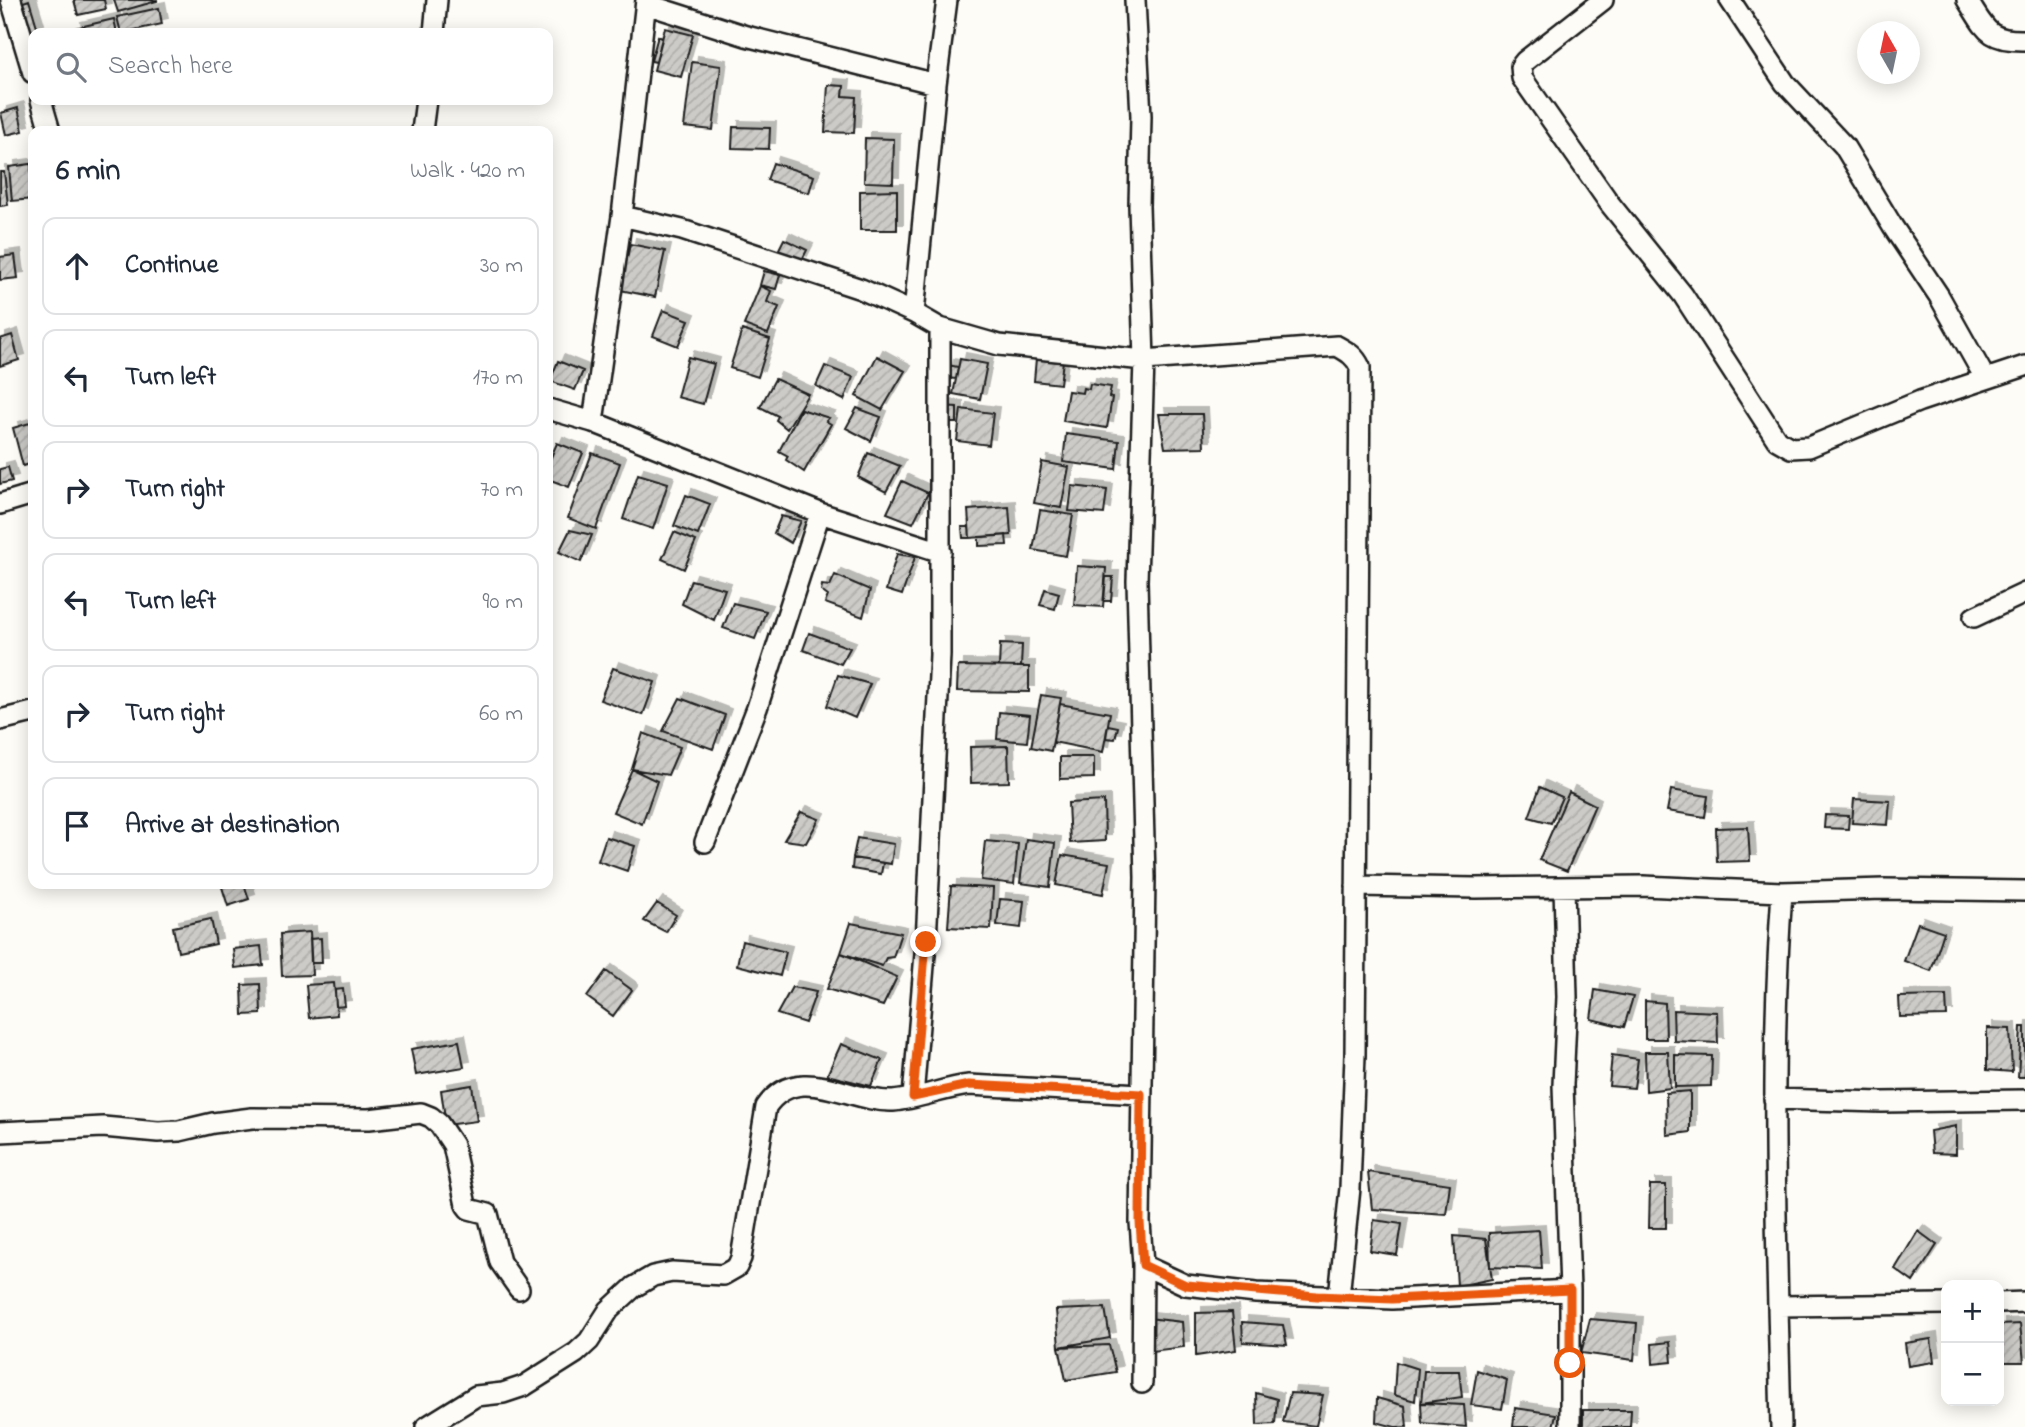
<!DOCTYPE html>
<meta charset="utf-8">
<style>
body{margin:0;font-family:"Indie Flower",sans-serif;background:#f6f6f7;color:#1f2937}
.controls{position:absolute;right:21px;bottom:21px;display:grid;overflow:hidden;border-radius:14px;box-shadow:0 4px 18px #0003}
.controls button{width:63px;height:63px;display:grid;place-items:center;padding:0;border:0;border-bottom:2px solid #e0e1e3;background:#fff;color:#1f2937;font:35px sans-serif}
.compass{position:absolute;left:1857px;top:21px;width:63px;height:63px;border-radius:50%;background:#fff;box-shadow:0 4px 18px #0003;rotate:351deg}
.stop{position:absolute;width:21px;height:21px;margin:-16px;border:5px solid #ea580c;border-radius:50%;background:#fff}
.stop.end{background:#ea580c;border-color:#fff;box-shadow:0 2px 7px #0008}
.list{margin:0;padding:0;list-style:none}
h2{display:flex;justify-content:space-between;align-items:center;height:91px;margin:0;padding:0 28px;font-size:30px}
h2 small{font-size:23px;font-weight:400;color:#747a83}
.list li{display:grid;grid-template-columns:46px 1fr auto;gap:21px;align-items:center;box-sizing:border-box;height:98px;margin:0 14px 14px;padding:0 14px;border:2px solid #e0e1e3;border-radius:14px}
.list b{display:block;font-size:26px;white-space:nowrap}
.list em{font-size:23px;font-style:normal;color:#747a83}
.icon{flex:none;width:38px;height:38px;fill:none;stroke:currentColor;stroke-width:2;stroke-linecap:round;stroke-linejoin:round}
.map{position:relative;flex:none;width:2025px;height:1427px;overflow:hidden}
.search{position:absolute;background:#fff;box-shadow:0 4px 18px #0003;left:28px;top:28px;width:525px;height:77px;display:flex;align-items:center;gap:18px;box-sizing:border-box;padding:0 24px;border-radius:14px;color:#747a83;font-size:26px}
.panel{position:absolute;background:#fff;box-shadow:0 4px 18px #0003;left:28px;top:126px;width:525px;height:763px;border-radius:14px}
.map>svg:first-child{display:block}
.building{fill:url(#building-hatch);stroke:#1c1c1c;stroke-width:2;filter:url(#shadow)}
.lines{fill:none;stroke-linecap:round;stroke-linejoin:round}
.minor-casing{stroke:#1c1c1c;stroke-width:24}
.minor{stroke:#fdfcf7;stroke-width:19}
.route{stroke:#ea580c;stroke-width:9}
</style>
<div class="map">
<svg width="2025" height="1427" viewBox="0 0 2025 1427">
<defs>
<pattern id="building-hatch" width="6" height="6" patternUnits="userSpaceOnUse" patternTransform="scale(1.75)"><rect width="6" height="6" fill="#cccbc8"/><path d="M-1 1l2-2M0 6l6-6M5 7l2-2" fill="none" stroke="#afaeab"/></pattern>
<filter id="shadow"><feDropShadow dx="6" dy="-6" stdDeviation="0" flood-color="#0004"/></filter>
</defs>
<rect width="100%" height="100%" fill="#fdfcf7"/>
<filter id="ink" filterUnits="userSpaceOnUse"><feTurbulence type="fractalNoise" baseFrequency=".0143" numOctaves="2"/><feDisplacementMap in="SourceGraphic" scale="14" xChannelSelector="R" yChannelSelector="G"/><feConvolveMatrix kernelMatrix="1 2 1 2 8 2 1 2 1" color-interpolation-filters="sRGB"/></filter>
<g filter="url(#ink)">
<path class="building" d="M29 0 38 30 23 34 15 5Z
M74 0H104L106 9 78 15Z
M114 0H157V1L118 12Z
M159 8 162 24 121 33 117 17Z
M114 19 117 33H76L75 28Z
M665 28 693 35 681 77 654 70Z
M658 36 662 38 656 62 651 61Z
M692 62 721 66 713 130 684 127Z
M828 85 844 86 843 96 856 97 854 133 825 132Z
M18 108 23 131 6 135 1 113Z
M733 127 770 128 769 149 732 148Z
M865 138 894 139 893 183 864 182Z
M773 163 814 176 809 193 767 180Z
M31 164 33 199 12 201 9 167Z
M0 172H4L8 205 0 206Z
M897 190V230H860V191Z
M784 239 807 250 801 262 778 251Z
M630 244 665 251 655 297 620 290Z
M15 255 18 278 0 280V257Z
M764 271 780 275 776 289 760 285Z
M760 286 771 291 767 302 779 307 768 334 744 325Z
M663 310 689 320 678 346 653 336Z
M742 330 770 339 758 377 730 368Z
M12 335 19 360 0 366V339Z
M877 356 905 371 882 410 856 396Z
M688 357 714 364 703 404 677 397Z
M1036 358 1063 361 1060 384 1034 381Z
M960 359 987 364 980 399 953 394Z
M558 361 583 371 575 390 550 381Z
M948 365 958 367 956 379 946 378Z
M825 366 853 377 844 400 816 386Z
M775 379 808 394 787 429 776 420 778 416 760 407Z
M1090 384 1111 387 1109 397 1112 398 1107 428 1063 421 1068 391 1082 393 1083 388 1089 389Z
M941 406 957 407V423H941Z
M857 408 881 417 871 441 846 428Z
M801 409 829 418 826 421 831 424 804 472 786 460 788 456 779 451Z
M961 409 993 413 989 445 957 441Z
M1159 414H1202L1204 447 1165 448Z
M33 422V463L23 466 13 428Z
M1066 434 1119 441 1116 469 1063 462Z
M557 443 583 453 569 487 548 479V464Z
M592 453 620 463 596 529 568 518Z
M868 453 900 466 886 492 858 477Z
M1042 462 1069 467 1061 508 1034 503Z
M8 467 12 481 0 484V469Z
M638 474 668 483 653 529 623 519Z
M902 481 928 493 913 523 887 513Z
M1072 486 1107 490 1104 514 1069 511Z
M686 495 710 504 698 535 674 526Z
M1009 507 1011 535 970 538 968 510Z
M1040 510 1073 515 1066 556 1033 550Z
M781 516 801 521 791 543 774 533Z
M962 527H969L970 538H963Z
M570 530 592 535 581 562 559 552Z
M674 532 696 541 684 569 662 559Z
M1006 535 1007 545 979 546V537Z
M897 554 915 557 902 595 886 590Z
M1077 566 1106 568 1103 607 1074 605Z
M835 575 870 590 863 617 825 603 828 596 821 591 822 585 830 586Z
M1106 577H1113L1111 601H1104Z
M691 580 725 589 714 620 682 604Z
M1045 589 1059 593 1055 609 1040 605Z
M733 603 766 611 755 639 723 628Z
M809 633 850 648 841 664 803 650Z
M1000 644 1022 645 1021 667H999Z
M958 666 1029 667V692L957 691Z
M613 668 655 682 643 715 600 700Z
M838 675 870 684 855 718 827 706Z
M1041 695 1061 698 1051 751 1031 747Z
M680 698 725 715 713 749 663 731Z
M1060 704 1110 713 1103 752 1053 742Z
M999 712 1030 715 1027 742 997 739Z
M1108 725 1118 727 1115 739 1106 738Z
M643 733 680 747 668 775 632 769Z
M1008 746 1009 782 971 783 970 747Z
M1060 757H1094V778L1060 779Z
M632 769 657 781 642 824 613 812Z
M1540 787 1562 797 1551 823 1529 817Z
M1671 790 1708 796 1705 817 1667 811Z
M1569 792 1595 805 1567 871 1539 860Z
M1854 799 1890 801 1888 825 1852 823Z
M1104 801 1105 841 1070 843 1068 803Z
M801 812 819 819 806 843 784 840Z
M1825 815 1849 816 1848 829 1824 828Z
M1748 827 1750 861 1717 862 1716 828Z
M606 837 635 846 627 871 598 861Z
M857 838 894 844 891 864 853 858Z
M1026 839 1055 843 1050 887 1020 883Z
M985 841 1018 844 1014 884 981 880Z
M1062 855 1109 863 1103 894 1056 885Z
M853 858 883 863 881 874 852 869Z
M221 884H244L249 899 228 906Z
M951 886 993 888 991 929 948 927Z
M1000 899 1024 901 1021 928 997 925Z
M657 903 676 915 666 932 644 921Z
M211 919 216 944 178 952 173 927Z
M851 923 901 933 893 957 886 958 882 966 841 953Z
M1918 923 1944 932 1931 971 1904 961Z
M310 932 312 975 282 976 280 934Z
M321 938 322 963H311L310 939Z
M742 941 786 952 780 976 737 965Z
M261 946 263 965 235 968 233 949Z
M841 953 897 977 883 1006 827 989Z
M606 971 632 990 613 1016 587 997Z
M334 983 337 1015 309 1018 306 985Z
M260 984 261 1014 243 1015 242 985Z
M792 987 816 992 805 1023 777 1014Z
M343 989 345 1006 336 1007 335 990Z
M1595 990 1633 997 1624 1027 1591 1019Z
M1946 996 1947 1016 1900 1017 1899 997Z
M1645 1001 1665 1003 1666 1039H1645Z
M1673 1010 1717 1012 1718 1043 1674 1041Z
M2021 1027H2025V1077H2018Z
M1987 1028 2010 1029 2012 1072 1987 1070Z
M459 1041 464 1067 416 1075 411 1049Z
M841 1044 882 1060 871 1086 827 1075Z
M1645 1052H1668L1670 1088 1646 1091Z
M1612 1055 1638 1059 1634 1088 1609 1086Z
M1675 1055 1712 1056 1711 1086 1675 1087Z
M472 1085 477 1121 446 1125 441 1090Z
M1690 1091V1132L1667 1135 1666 1093Z
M1956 1126V1154L1932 1153 1930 1131Z
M1368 1172 1450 1184 1446 1214 1372 1209Z
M1650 1185H1666V1228H1649Z
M1374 1220 1402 1224 1397 1255 1370 1251Z
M1539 1230 1542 1269 1490 1267 1489 1233Z
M1918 1231 1937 1245 1913 1282 1895 1269Z
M1454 1236 1486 1239 1492 1279 1457 1286Z
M1105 1308 1110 1338 1059 1347 1056 1310Z
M1232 1312 1236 1350 1196 1356V1313Z
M1148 1318 1182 1322 1184 1347 1152 1351Z
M1590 1319 1637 1323 1634 1360 1581 1353Z
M1242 1322 1283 1325 1287 1345 1243 1342Z
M2020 1324 2024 1362H1999V1325Z
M1931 1339 1934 1362 1908 1366 1905 1343Z
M1670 1342 1672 1362 1653 1364 1652 1344Z
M1109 1345 1116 1372 1066 1380 1059 1347Z
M1396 1362 1418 1369 1415 1401 1394 1395Z
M1477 1370 1507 1380 1502 1409 1471 1405Z
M1424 1371H1459L1462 1397 1421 1403Z
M1256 1393 1277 1399 1275 1424 1257 1425Z
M1290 1393 1323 1395 1316 1426 1283 1422Z
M1377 1398 1405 1406 1407 1427H1395L1376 1422Z
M1421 1403 1464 1405 1466 1427 1422 1423Z
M1515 1408 1556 1414 1553 1427H1513Z
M1583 1410H1631L1630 1427H1583Z"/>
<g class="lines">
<g class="minor-casing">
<path id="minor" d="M11 0 33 73
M1135 0 1141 116 1139 206 1144 360 1137 581 1145 877 1140 1222 1143 1265 1142 1383
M1603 0 1525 61 1521 66 1522 78 1610 204 1683 295 1777 440 1791 448 1809 447 1920 401 2025 366
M1730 0 1785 83 1844 146 1893 227 1939 296 1985 378
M1967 0C1986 29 1987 41 2025 40
M646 4 746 36 936 84
M434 33 437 0
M41 100 50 131
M422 131 426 100
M622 216 682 230 861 289 914 313 940 328 999 345 1144 360 1337 346C1348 352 1355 356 1360 367L1355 1055 1350 1188 1339 1297
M914 313 936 84 947 0
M548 409 593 422 820 513 941 552
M593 422 622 216 646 0
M0 504 33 494
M1974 617 2025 593
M0 720 33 712
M705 842 757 708 820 513
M1356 886 1476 888 1643 886 1782 892 1884 889 2025 891
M1564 887 1567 997 1563 1085 1570 1290V1427
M913 1097 926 942 940 655V328
M1774 1099 1882 1102 2025 1100
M0 1132 103 1127 158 1132 179 1131 213 1123 252 1118 369 1119 421 1113 431 1117 439 1124 453 1145 466 1205 469 1209 488 1214 500 1262 519 1289
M1143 1265 1186 1285 1256 1293 1392 1299 1570 1290
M1999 1303 2025 1302
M1778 1306 1946 1304
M426 1427 476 1396 503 1393 524 1386 576 1353 589 1341 609 1310 634 1287 653 1276 672 1272 723 1275 737 1267 741 1258 766 1107C798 1060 850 1103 893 1101 918 1099 944 1088 969 1085L1141 1094
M1781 1427C1777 1249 1769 1070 1782 892"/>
</g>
<use href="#minor" class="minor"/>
</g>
</g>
<g class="lines" filter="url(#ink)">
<path class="route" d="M926 942 913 1097 969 1085 1141 1094 1140 1222 1143 1265 1186 1285 1317 1296 1392 1299 1570 1290V1363"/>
</g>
</svg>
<div class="controls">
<button>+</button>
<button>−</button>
</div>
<svg class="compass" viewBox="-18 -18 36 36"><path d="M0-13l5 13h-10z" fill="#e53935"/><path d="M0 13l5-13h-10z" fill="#747a83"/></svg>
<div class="stop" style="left:1570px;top:1363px"></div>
<div class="stop end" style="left:926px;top:942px"></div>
<div class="search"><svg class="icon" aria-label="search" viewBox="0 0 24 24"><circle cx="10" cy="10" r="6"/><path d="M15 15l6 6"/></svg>Search here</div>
<section class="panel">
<h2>6 min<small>Walk · 420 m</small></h2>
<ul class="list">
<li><svg class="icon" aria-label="ahead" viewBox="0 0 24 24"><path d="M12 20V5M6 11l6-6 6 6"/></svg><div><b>Continue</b></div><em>30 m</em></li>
<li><svg class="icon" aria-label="left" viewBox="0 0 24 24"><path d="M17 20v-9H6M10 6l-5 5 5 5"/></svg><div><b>Turn left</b></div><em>170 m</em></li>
<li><svg class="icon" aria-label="right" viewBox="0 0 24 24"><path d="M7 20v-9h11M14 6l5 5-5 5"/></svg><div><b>Turn right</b></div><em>70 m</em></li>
<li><svg class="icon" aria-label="left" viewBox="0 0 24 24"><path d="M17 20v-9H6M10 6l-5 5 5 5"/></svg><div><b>Turn left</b></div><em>90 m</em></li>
<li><svg class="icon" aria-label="right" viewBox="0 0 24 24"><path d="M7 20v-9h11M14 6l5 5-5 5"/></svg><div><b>Turn right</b></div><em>60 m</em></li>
<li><svg class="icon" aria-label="arrive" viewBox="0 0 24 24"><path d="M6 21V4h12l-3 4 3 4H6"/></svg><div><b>Arrive at destination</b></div></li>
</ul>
</section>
</div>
